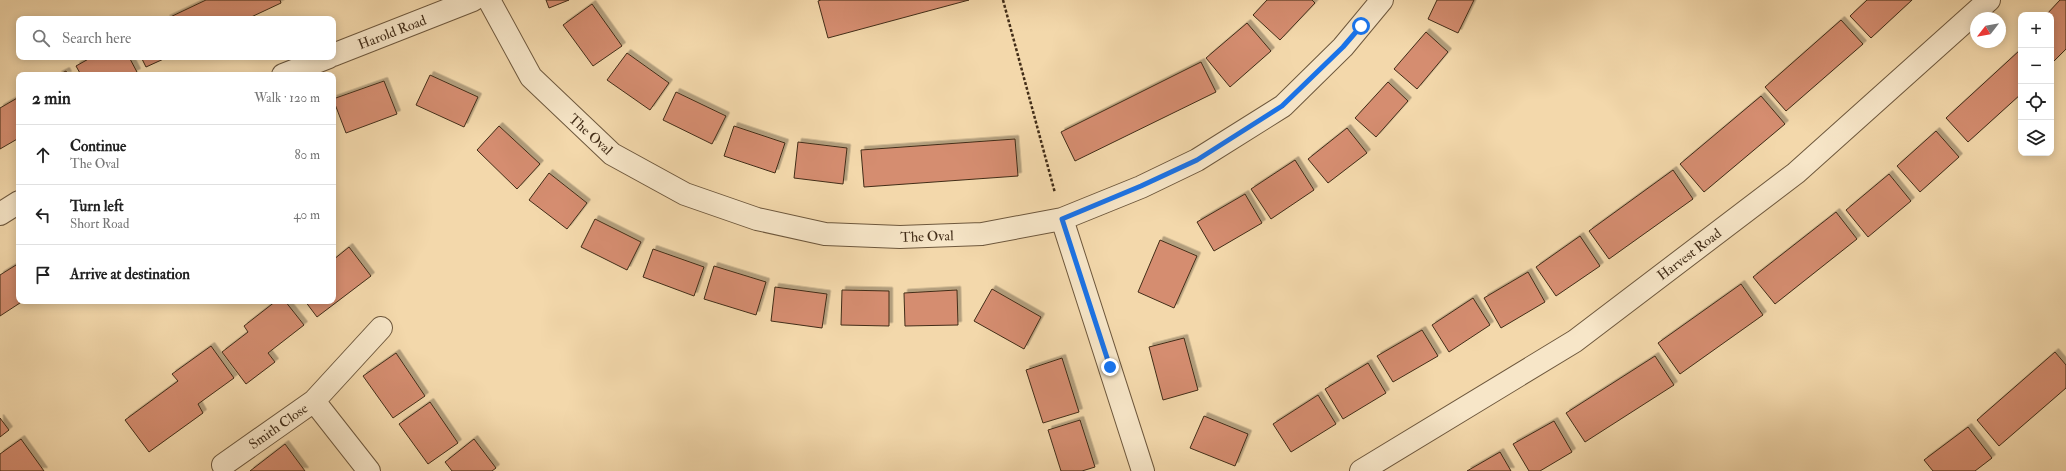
<!DOCTYPE html>
<meta charset="utf-8">
<style>
body{margin:0;font-family:"IM FELL Double Pica",serif;background:#f6f6f6;color:#222}
.controls{position:absolute;right:12px;top:12px;display:grid;overflow:hidden;border-radius:8px;box-shadow:0 2px 10px #0003}
.controls button{width:36px;height:36px;display:grid;place-items:center;padding:0;border:0;border-bottom:1px solid #e0e0e0;background:#fff;color:#222;font:20px sans-serif}
.compass{position:absolute;left:1970px;top:12px;width:36px;height:36px;border-radius:50%;background:#fff;box-shadow:0 2px 10px #0003;rotate:239deg}
.stop{position:absolute;width:12px;height:12px;margin:-9px;border:3px solid #1a73e8;border-radius:50%;background:#fff}
.stop.end{background:#1a73e8;border-color:#fff;box-shadow:0 1px 4px #0008}
.list{margin:0;padding:0;list-style:none}
h2{display:flex;justify-content:space-between;align-items:center;height:52px;margin:0;padding:0 16px;font-size:17px}
h2 small{font-size:13px;font-weight:400;color:#767676}
.list li{display:grid;grid-template-columns:26px 1fr auto;gap:12px;align-items:center;box-sizing:border-box;height:60px;padding:0 16px;border-top:1px solid #e0e0e0}
.list b{display:block;font-size:15px;white-space:nowrap}
.list p{margin:0;font-size:13px;white-space:nowrap;color:#767676}
.list em{font-size:13px;font-style:normal;color:#767676}
.icon{flex:none;width:22px;height:22px;fill:none;stroke:currentColor;stroke-width:2;stroke-linecap:round;stroke-linejoin:round}
.map{position:relative;flex:none;width:2066px;height:471px;overflow:hidden}
.search{position:absolute;background:#fff;box-shadow:0 2px 10px #0003;left:16px;top:16px;width:320px;height:44px;display:flex;align-items:center;gap:10px;box-sizing:border-box;padding:0 14px;border-radius:8px;color:#767676;font-size:15px}
.panel{position:absolute;background:#fff;box-shadow:0 2px 10px #0003;left:16px;top:72px;width:320px;height:232px;border-radius:8px}
.map>svg:first-child{display:block}
.building{fill:#d58d6f;stroke:#422d18;filter:url(#shadow)}
.lines{fill:none;stroke-linecap:round;stroke-linejoin:round}
.minor-casing{stroke:#6e583d;stroke-width:24}
.path{stroke:#422d18;stroke-width:2.5;stroke-dasharray:3 2;stroke-linecap:butt}
.minor{stroke:#f7e6c8;stroke-width:22}
.route{stroke:#1a73e8;stroke-width:5}
.labels{text-anchor:middle;stroke-width:3;stroke-linejoin:round;paint-order:stroke}
.street-label{font-size:14px;fill:#422d18;stroke:#f7e6c8}
</style>
<div class="map">
<svg width="2066" height="471" viewBox="0 0 2066 471">
<defs>
<filter id="shadow"><feDropShadow dx="3.5" dy="-3.5" stdDeviation="0" flood-color="#0004"/></filter>
</defs>
<rect width="100%" height="100%" fill="#f3d8ab"/>
<filter id="stains"><feTurbulence type="fractalNoise" baseFrequency=".005" numOctaves="4"/><feColorMatrix values="0 0 0 0 .2 0 0 0 0 .09 0 0 0 0 .02 0 0 0 .5 -.17"/></filter>
<radialGradient id="worn" r=".72"><stop offset=".6" stop-color="#630" stop-opacity="0"/><stop offset="1" stop-color="#630" stop-opacity=".3"/></radialGradient>
<path class="building" d="M206 0H280L281 3 247 19H166Z
M546 0H569L549 8Z
M821 0H969L828 38 818 1Z
M1267 0H1312L1315 3 1280 40 1253 15Z
M1437 0H1474L1458 33 1428 19Z
M1867 0H1912L1871 38 1850 16Z
M2060 0H2066V49L2051 64V15H2046Z
M592 4 622 46 593 66 563 25Z
M1841 20 1863 44 1786 111 1765 87Z
M1247 23 1271 51 1230 87 1206 58Z
M1426 32 1448 52 1417 89 1394 69Z
M2020 50 2021 94 1968 142 1946 118Z
M627 53 669 83 650 110 607 80Z
M92 57H129L137 72 131 75H81L76 66Z
M141 57H168L146 67Z
M1201 62 1216 92 1075 161 1061 132Z
M66 71 68 75H58Z
M430 75 478 97 464 127 416 105Z
M384 81 397 114 346 133 333 99Z
M1388 82 1408 101 1376 137 1355 118Z
M676 92 726 116 712 144 663 120Z
M1761 96 1785 124 1704 192 1680 164Z
M19 97V138L0 149V108Z
M499 126 540 164 517 189 477 150Z
M734 126 785 143 775 173 724 156Z
M1347 128 1367 153 1328 183 1308 159Z
M1936 131 1959 157 1920 192 1897 166Z
M1015 139 1018 176 864 187 861 150Z
M798 142 847 148 843 184 794 178Z
M1295 160 1314 190 1271 219 1251 189Z
M1673 170 1693 199 1609 259 1589 231Z
M549 173 587 203 567 229 529 200Z
M1889 174 1911 201 1868 237 1846 210Z
M1245 194 1262 223 1214 251 1197 222Z
M1836 212 1857 239 1775 304 1753 277Z
M595 219 641 242 627 270 581 247Z
M1580 236 1600 266 1556 296 1536 267Z
M1160 240 1197 256 1174 308 1138 292Z
M349 247 371 276 317 317 305 301H333V260Z
M653 249 704 267 694 296 643 277Z
M16 265 19 270V301H23L0 316V275Z
M714 266 766 282 756 315 704 299Z
M1528 272 1545 302 1501 328 1484 298Z
M1741 284 1763 315 1680 374 1658 343Z
M775 287 827 294 822 328 771 321Z
M992 289 1041 317 1024 349 974 321Z
M842 290 889 291V326L841 325Z
M957 290 958 325 905 326 904 293Z
M1473 298 1490 325 1449 352 1432 325Z
M276 301H285L304 325 268 353 275 362 246 384 222 352 248 332 244 326Z
M1422 330 1438 356 1393 382 1377 356Z
M1184 338 1198 390 1163 400 1149 347Z
M211 346 234 378 198 404 203 413 149 452 125 420 178 381 172 374Z
M2055 352 2066 365V388L1999 446 1977 420Z
M396 353 425 396 393 418 363 376Z
M1655 356 1674 385 1585 442 1566 413Z
M1062 358 1079 412 1043 423 1026 370Z
M1368 363 1386 393 1343 419 1325 389Z
M1318 395 1336 424 1291 452 1273 424Z
M430 402 458 443 428 464 399 424Z
M1204 416 1248 434 1235 466 1190 448Z
M0 418 9 430 0 437Z
M1080 420 1095 467 1082 471H1061L1048 430Z
M1554 421 1572 452 1540 471H1529L1513 444Z
M1968 427 1992 458 1975 471H1933L1924 460Z
M21 439 44 471H0V454Z
M474 439 496 468 492 471H452L445 462Z
M285 444 305 471H250Z
M1500 452 1511 471H1467Z"/>
<g class="lines">
<g class="minor-casing">
<path id="minor" d="M489 0 531 77 612 154 685 194 757 219 825 234 900 237 982 234 1062 219 1141 187 1197 160 1283 106 1343 47 1382 0
M333 55 473 0
M283 75 329 57
M0 214 19 202
M1062 219 1143 471
M314 401 369 471
M223 465 314 401 381 328
M1361 471 1575 341 1796 173 1989 0"/>
</g>
<path class="path" d="M1003 0 1055 193"/>
<use href="#minor" class="minor"/>
</g>
<g class="lines">
<path class="route" d="M1110 367 1062 219 1141 186 1197 160 1282 106 1343 47 1361 26"/>
</g>
<g class="labels">
<g class="street-label">
<text transform="translate(392 32) rotate(-21)" y="5">Harold Road</text>
<text transform="translate(591 134) rotate(42)" y="5">The Oval</text>
<text transform="translate(927 236) rotate(-2)" y="5">The Oval</text>
<text transform="translate(1689 254) rotate(-37)" y="5">Harvest Road</text>
<text transform="translate(278 426) rotate(-35)" y="5">Smith Close</text>
</g>
</g>
<rect width="100%" height="100%" filter="url(#stains)"/>
<rect width="100%" height="100%" fill="url(#worn)"/>
</svg>
<div class="controls">
<button>+</button>
<button>−</button>
<button><svg class="icon" aria-label="locate" viewBox="0 0 24 24"><circle cx="12" cy="12" r="6"/><path d="M12 2v4M12 18v4M2 12h4M18 12h4"/></svg></button>
<button><svg class="icon" aria-label="layers" viewBox="0 0 24 24"><path d="M12 4l9 5-9 5-9-5zM3 14l9 5 9-5"/></svg></button>
</div>
<svg class="compass" viewBox="-18 -18 36 36"><path d="M0-13l5 13h-10z" fill="#e53935"/><path d="M0 13l5-13h-10z" fill="#767676"/></svg>
<div class="stop" style="left:1361px;top:26px"></div>
<div class="stop end" style="left:1110px;top:367px"></div>
<div class="search"><svg class="icon" aria-label="search" viewBox="0 0 24 24"><circle cx="10" cy="10" r="6"/><path d="M15 15l6 6"/></svg>Search here</div>
<section class="panel">
<h2>2 min<small>Walk · 120 m</small></h2>
<ul class="list">
<li><svg class="icon" aria-label="ahead" viewBox="0 0 24 24"><path d="M12 20V5M6 11l6-6 6 6"/></svg><div><b>Continue</b><p>The Oval</p></div><em>80 m</em></li>
<li><svg class="icon" aria-label="left" viewBox="0 0 24 24"><path d="M17 20v-9H6M10 6l-5 5 5 5"/></svg><div><b>Turn left</b><p>Short Road</p></div><em>40 m</em></li>
<li><svg class="icon" aria-label="arrive" viewBox="0 0 24 24"><path d="M6 21V4h12l-3 4 3 4H6"/></svg><div><b>Arrive at destination</b></div></li>
</ul>
</section>
</div>
